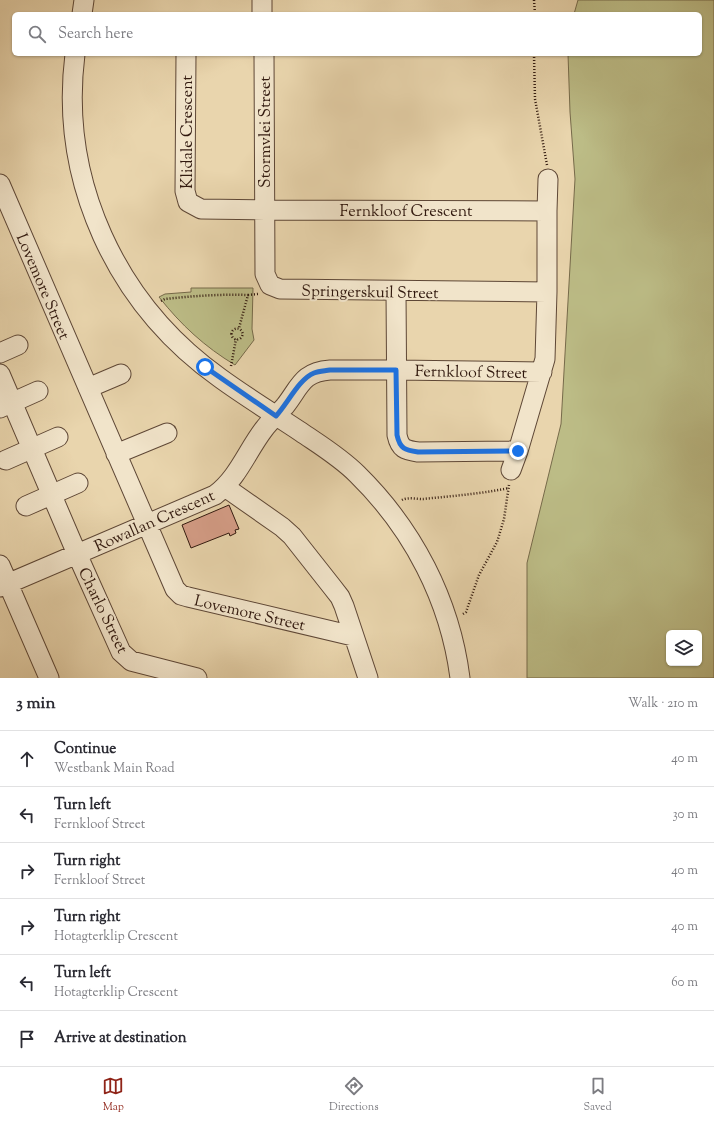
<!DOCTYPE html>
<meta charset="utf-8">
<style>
body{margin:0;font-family:"Sorts Mill Goudy",serif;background:#f7f7f7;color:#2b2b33}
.controls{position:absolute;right:12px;bottom:12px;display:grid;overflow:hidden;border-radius:6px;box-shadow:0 1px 3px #0004}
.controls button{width:36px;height:36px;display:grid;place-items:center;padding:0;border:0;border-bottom:1px solid #e1e1e2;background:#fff;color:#2b2b33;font:20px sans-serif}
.stop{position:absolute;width:12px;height:12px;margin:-9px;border:3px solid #1a73e8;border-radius:50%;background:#fff}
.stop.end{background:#1a73e8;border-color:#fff;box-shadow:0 1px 4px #0008}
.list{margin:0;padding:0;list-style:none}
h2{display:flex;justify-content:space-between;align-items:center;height:52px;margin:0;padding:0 16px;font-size:17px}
h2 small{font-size:13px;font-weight:400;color:#7c7c81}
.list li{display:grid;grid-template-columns:26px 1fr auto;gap:12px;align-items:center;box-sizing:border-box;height:56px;padding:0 16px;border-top:1px solid #e1e1e2}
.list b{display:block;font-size:15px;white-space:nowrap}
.list p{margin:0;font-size:13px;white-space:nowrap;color:#7c7c81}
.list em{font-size:13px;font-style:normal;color:#7c7c81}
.icon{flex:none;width:22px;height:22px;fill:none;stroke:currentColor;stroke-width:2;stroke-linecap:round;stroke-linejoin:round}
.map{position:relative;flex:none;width:714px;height:678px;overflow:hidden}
.search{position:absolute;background:#fff;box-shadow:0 1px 3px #0004;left:12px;right:12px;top:12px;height:44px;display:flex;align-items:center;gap:10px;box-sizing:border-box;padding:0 14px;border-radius:6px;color:#7c7c81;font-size:15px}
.sheet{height:388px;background:#fff}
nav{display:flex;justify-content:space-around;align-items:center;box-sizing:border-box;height:56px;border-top:1px solid #e1e1e2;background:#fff;font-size:11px;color:#7c7c81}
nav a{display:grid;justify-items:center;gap:2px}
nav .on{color:#8f2418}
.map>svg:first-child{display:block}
.green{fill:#bcbc86;stroke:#766a4a;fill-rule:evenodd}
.building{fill:#d69e88;stroke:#30180e}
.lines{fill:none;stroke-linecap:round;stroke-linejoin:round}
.minor-casing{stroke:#5e4736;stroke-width:21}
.path{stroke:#30180e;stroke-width:2.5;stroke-dasharray:1 2;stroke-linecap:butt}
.minor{stroke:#f1e4ca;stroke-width:19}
.route{stroke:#1a73e8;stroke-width:5}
.labels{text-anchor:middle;stroke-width:4;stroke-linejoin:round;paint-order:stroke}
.street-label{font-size:16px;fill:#30180e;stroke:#f1e4ca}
</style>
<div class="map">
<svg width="714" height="678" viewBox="0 0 714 678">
<rect width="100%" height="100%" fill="#e9d5ad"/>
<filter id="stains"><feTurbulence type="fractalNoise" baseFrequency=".005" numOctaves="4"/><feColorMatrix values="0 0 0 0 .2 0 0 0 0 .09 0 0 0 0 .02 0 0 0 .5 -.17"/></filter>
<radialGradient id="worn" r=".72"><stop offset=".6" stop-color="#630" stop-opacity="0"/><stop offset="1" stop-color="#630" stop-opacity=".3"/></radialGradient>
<path class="green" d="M578 0H714V678H527V563L561 424 575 179 570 112 568 54H700V14H574ZM669 633H699V663H669Z
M191 288H253L252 329 254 340 235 365C205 347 181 325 159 297L165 294 191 292Z"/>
<path class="building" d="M229 505 239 529 235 530 236 533 230 536 229 533 191 548 182 525Z"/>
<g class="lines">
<g class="minor-casing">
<path id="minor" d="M262 0V14
M82 14 84 0
M75 54C59 181 116 304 220 378 246 397 274 414 301 432 320 445 340 457 357 474 413 529 450 600 460 678
M186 54 185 191 188 202 201 209 265 210 547 211V292L545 359 518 451 418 452C405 450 400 449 397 435L396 291
M264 54 265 274 270 285 280 289 547 292
M0 184 175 589 181 595 188 597 353 636
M547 211 548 179
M0 353 18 345
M0 374 77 554 121 652 131 661 197 678
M88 388 121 374
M0 408 38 391
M116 454 167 433
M6 460 58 437
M511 470 518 451
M225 487 282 527 292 536 333 588 340 597 344 606 368 678
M26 506 78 483
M0 565 49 678
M0 587 215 495C238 478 247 451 264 429 270 421 278 414 285 406 300 387 302 372 330 370H396L542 372"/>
</g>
<path class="path" d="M534 0 535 14
M534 54 535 99 547 165
M248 295 258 294
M161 301 165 299C193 296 220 294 248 295L239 328
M231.5 334a5.5 5.5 0 1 1 11 0a5.5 5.5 0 1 1-11 0Z
M231 366 236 339
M402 500C407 497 417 499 423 499 452 496 480 494 509 488
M463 614 466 612 479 575 497 542 504 519 509 485"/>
<use href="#minor" class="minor"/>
</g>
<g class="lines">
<path class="route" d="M205 367 276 416C288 403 299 379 314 373 319 371 324 371 330 370H396L397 435C400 449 405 450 418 452L518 451"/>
</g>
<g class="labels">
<g class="street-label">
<text transform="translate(186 132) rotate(-90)" y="6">Klidale Crescent</text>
<text transform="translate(264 132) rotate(-90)" y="6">Stormvlei Street</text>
<text x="406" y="216">Fernkloof Crescent</text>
<text transform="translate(44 286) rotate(67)" y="6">Lovemore Street</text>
<text transform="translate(370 291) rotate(1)" y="6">Springerskuil Street</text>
<text transform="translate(471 371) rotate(1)" y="6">Fernkloof Street</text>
<text transform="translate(154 520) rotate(-24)" y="6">Rowallan Crescent</text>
<text transform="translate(104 610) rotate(64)" y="6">Charlo Street</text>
<text transform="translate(250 612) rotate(13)" y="6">Lovemore Street</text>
</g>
</g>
<rect width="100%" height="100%" filter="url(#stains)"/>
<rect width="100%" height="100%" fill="url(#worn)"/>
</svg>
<div class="controls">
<button><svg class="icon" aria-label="layers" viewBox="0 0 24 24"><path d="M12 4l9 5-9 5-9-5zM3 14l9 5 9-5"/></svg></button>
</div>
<div class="stop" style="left:205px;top:367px"></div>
<div class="stop end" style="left:518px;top:451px"></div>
<div class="search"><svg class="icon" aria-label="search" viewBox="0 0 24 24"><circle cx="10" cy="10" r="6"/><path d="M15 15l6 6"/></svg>Search here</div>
</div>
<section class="sheet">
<h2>3 min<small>Walk · 210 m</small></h2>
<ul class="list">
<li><svg class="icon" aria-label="ahead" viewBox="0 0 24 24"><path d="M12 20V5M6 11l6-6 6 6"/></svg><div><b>Continue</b><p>Westbank Main Road</p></div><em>40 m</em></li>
<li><svg class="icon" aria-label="left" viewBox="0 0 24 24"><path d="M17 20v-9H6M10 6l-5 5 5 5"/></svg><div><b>Turn left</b><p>Fernkloof Street</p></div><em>30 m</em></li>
<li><svg class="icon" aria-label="right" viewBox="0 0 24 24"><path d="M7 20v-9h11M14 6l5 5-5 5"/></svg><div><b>Turn right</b><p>Fernkloof Street</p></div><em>40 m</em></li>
<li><svg class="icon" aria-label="right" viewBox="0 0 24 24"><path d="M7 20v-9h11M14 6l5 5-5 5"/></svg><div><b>Turn right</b><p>Hotagterklip Crescent</p></div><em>40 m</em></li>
<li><svg class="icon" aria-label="left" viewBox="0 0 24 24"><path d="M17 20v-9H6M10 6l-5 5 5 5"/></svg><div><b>Turn left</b><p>Hotagterklip Crescent</p></div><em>60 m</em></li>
<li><svg class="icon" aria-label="arrive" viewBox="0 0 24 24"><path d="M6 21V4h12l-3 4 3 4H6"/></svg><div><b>Arrive at destination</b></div></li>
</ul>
</section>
<nav>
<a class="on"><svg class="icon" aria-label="map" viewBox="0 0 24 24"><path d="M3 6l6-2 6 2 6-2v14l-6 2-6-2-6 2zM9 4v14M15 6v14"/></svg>Map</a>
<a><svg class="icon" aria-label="directions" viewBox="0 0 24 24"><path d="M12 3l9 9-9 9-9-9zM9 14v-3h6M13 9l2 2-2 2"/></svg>Directions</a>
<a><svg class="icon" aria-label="saved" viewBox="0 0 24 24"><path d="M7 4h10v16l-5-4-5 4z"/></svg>Saved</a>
</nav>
